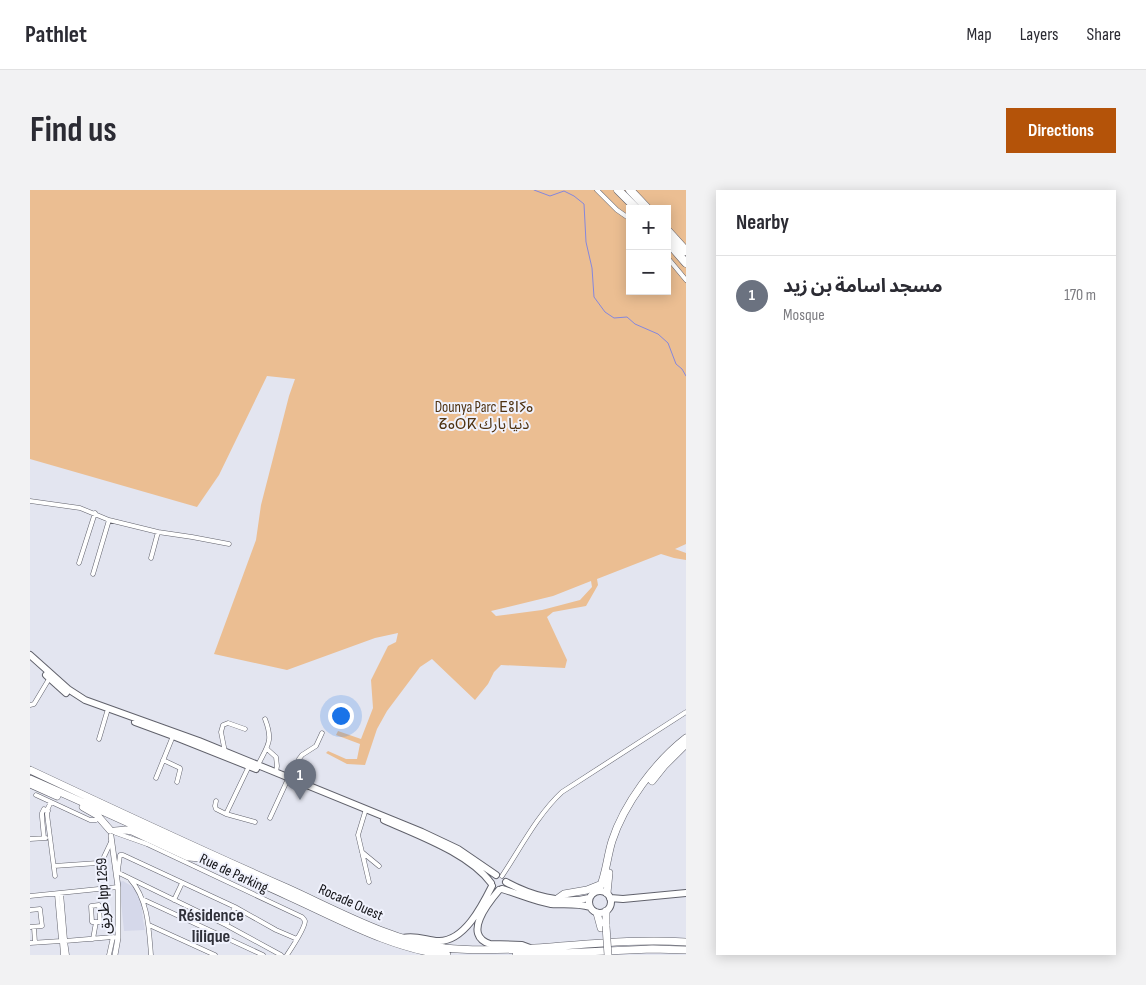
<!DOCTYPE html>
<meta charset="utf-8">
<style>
body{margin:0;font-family:"Sofia Sans Condensed","Noto Sans Arabic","Noto Sans Tifinagh",sans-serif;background:#f2f2f3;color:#2b2b33}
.controls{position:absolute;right:15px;top:15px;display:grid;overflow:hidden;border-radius:0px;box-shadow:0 2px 12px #0003}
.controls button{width:45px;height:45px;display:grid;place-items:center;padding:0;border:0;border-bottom:1px solid #e1e1e2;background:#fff;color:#2b2b33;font:25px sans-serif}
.you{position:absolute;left:310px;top:525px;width:18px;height:18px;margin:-12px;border:4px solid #fff;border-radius:50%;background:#1a73e8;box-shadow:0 0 0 8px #1a73e833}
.badge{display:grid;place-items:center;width:32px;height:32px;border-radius:50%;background:#b45309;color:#fff;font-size:16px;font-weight:700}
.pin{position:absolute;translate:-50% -41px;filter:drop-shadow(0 1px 2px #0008)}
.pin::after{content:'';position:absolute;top:26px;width:18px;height:15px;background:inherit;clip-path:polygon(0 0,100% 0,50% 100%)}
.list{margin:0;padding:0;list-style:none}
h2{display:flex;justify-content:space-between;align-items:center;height:65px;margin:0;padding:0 20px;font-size:21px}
h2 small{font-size:16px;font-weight:400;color:#7c7c81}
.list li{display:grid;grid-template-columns:32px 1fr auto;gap:15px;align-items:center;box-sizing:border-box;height:80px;padding:0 20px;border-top:1px solid #e1e1e2}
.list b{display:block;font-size:19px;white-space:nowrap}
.list p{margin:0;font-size:16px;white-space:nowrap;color:#7c7c81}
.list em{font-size:16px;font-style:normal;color:#7c7c81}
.map{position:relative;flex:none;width:656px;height:765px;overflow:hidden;border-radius:0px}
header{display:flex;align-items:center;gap:30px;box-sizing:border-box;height:70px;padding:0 25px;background:#fff;border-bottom:1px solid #e1e1e2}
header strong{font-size:24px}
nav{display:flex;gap:28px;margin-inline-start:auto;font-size:18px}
.intro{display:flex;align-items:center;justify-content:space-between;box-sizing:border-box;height:120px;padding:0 30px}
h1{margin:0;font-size:35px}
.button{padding:12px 22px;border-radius:0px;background:#b45309;color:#fff;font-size:18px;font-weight:700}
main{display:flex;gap:30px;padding:0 30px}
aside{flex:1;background:#fff;border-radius:0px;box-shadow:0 2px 12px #0003}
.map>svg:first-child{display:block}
.built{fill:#d5d8ea}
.green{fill:#ebbe92;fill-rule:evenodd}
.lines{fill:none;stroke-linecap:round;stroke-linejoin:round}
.stream{stroke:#8487dd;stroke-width:1}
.minor-casing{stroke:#61626c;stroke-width:5}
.tertiary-casing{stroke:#61626c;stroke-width:6}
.primary-casing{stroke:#61626c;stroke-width:8}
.trunk-casing{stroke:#61626c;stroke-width:8}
.motorway-casing{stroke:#61626c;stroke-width:9}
.minor{stroke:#fff;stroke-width:4}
.tertiary{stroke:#fff;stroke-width:5}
.primary{stroke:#fff;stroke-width:6}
.trunk{stroke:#fff;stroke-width:7}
.motorway{stroke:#fff;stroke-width:8}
.trunk-bridge-casing{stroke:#61626c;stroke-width:8;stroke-linecap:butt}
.trunk-bridge{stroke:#fff;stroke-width:7}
.labels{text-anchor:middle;stroke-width:4;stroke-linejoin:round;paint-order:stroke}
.park-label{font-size:15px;fill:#4f3211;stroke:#f0f2fd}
.street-label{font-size:15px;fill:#0f0f13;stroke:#f0f2fd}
.quarter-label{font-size:18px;font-weight:bold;fill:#30313a;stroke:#f0f2fd}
</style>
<header>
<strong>Pathlet</strong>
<nav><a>Map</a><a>Layers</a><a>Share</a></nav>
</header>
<div class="intro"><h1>Find us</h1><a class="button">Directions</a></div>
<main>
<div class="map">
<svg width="656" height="765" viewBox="0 0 656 765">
<rect width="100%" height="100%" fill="#e3e5f0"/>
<path class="built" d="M93 691 110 701 113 730 115 740 94 741 89 692Z"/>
<path class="green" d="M0 0H656V354L645 359 656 363V370L644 368 631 364 567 389 568 395 556 416 523 422 517 427 537 470 535 478 471 475 464 482 458 494 445 510 402 469 390 477 357 521 347 539 335 575 317 574 296 563 298 561 316 569H327L330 554 306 545 308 541 331 549 343 518 341 490 358 456 366 452 368 443 345 448 257 480 184 464 226 350 231 315 259 206 265 189 237 186 189 285 167 317 0 269ZM600 19H637V101H600ZM561 391 562 397 550 410 512 420 466 426 461 421 523 406Z"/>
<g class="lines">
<path class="stream" d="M504 0 520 6 534 1 544 6 554 14 556 52 562 78 564 107 575 122 584 128 597 127 605 134 628 144 638 153 646 174 652 179 656 186"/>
<g class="minor-casing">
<path id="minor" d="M567 0 587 20 600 29
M637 67 656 90
M0 311 50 318 79 330 128 342 162 347 199 354
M121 368 128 342
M49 373 65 323
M63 384 79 330
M0 515 4 514 19 489
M69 549 77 522
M237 559 246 567 247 576 246 582
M195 562 191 542 193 535 198 533 215 539
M133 570 150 578V580L147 592
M228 575C237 556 244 552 235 529
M126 588 143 546
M262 589 269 569 272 565 286 556 292 543
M6 605 60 630H66L69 627
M186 611 185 616 186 619 196 624 225 632
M21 612 18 618 17 624 25 686
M335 622 328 645 339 692
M196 624 219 576
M240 628 257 591
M86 643 117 654 272 727C273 728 274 729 275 731 275 738 261 759 257 765
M14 648 12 627V623L14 619 18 621
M0 649 16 648
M332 662 349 676
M24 676 68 673 72 671 81 652
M472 686C490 659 508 624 532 602L656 522
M100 689C118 709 119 739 121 765
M31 703 35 750
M27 704 31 750
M0 706 88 697
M112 709 233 765
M144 710 152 693
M69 715 70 732H62L61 716Z
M0 720 10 719 12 736 0 737
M119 735 185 765
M196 735 205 717
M4 737 5 753
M63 749 66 732
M35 751 83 747 88 748
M35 751 37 765
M32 752 33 765
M0 753 31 751
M79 765 83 747
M251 765 196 735 89 683 88 680 90 665H93L205 717 246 740 267 749"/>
</g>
<g class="tertiary-casing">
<path id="tertiary" d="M81 646 88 697V748L85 765"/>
</g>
<g class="primary-casing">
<path id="primary" d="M0 465 38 499 55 510 169 551 392 642 428 659 466 685
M16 485 36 503
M105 532 143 546 226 579
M354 630C387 645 439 663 461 693
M476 692C500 705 532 715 559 708
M472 699C489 704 504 711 521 714 534 715 547 713 560 717
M469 700C458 713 432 745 460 754L492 755 500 758
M559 712a11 11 0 1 1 22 0a11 11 0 1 1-22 0Z
M580 708 593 709 656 703
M373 748C385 745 396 750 408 751 434 752 452 716 462 696"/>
</g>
<g class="trunk-casing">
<path id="trunk" d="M0 580C85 620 171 660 257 698 308 721 359 750 415 758 440 761 465 760 490 759 545 756 601 748 656 752
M0 589C87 627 172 667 258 706 309 729 362 759 417 765
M622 591 634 576 656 554
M0 594 27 606
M53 617 67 625 80 640
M85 641 96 640 102 641 158 667 171 668
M569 700C576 685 577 667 582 651 594 614 625 572 656 548
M577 703 579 683
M527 709 534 704 557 700 572 694
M567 723 571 738
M576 736V721
M486 765 622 759 656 760"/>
</g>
<g class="motorway-casing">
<path id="motorway" d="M588 0 607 19
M600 0 618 19
M637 40 656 61
M637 51 656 73"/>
</g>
<use href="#minor" class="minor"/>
<use href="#tertiary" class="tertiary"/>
<use href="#primary" class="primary"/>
<use href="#trunk" class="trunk"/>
<use href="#motorway" class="motorway"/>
<g class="trunk-bridge-casing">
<path id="trunk-bridge" d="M576 736 578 765"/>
</g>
<use href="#trunk-bridge" class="trunk-bridge"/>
</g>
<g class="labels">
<g class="park-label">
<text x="454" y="222">Dounya Parc ⴹⵓⵏⵢⴰ<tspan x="454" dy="17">ⵒⴰⵔⴽ دنيا بارك</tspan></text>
</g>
<g class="street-label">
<text transform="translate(204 683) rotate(25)" y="5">Rue de Parking</text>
<text transform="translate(73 706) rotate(-93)" y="5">طريق lpp 1259</text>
<text transform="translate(321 712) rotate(24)" y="5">Rocade Ouest</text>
</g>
<g class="quarter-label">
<text x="181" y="731">Résidence<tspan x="181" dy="21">lilique</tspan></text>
</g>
</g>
</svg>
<div class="controls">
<button>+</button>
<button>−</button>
</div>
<div class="you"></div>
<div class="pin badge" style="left:270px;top:610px;background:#6b7280">1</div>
</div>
<aside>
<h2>Nearby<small></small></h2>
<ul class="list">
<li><span class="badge" style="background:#6b7280">1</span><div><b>مسجد اسامة بن زيد</b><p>Mosque</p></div><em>170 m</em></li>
</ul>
</aside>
</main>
